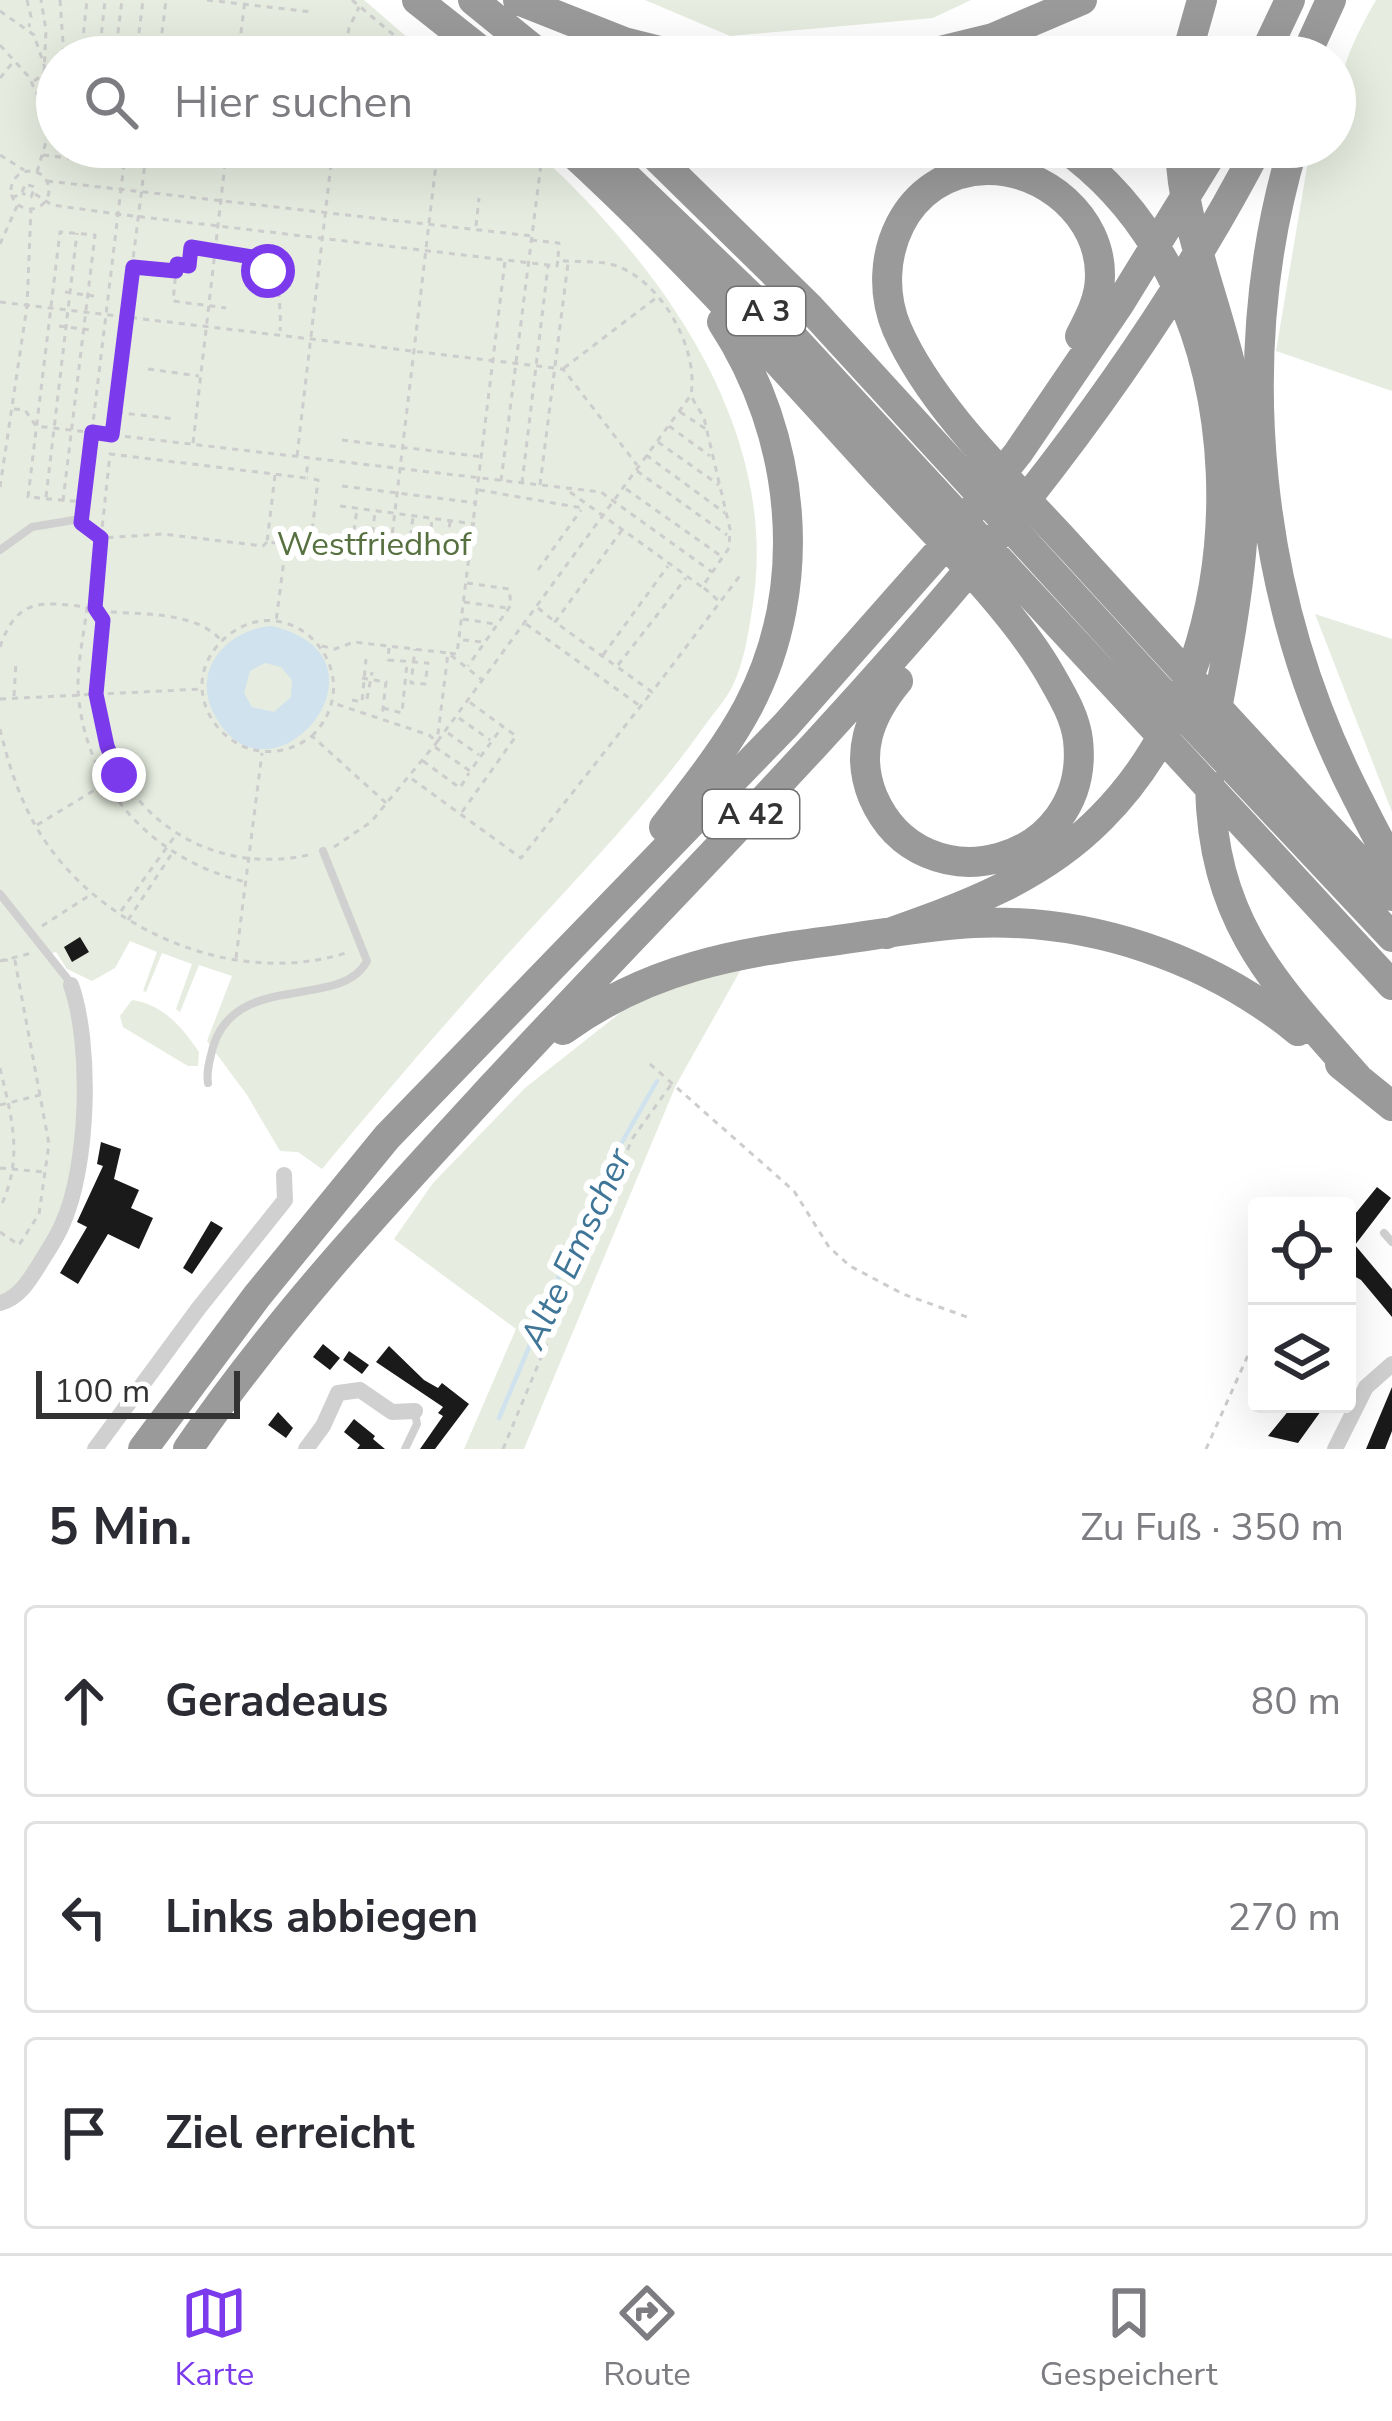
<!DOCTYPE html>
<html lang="de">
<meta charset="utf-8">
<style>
body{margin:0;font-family:"Nunito Sans",sans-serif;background:#f2f2f3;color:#2b2b33}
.controls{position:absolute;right:36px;bottom:36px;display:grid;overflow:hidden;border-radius:12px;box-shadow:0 12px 48px #0002}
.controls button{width:108px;height:108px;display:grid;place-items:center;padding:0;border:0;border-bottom:3px solid #e1e1e2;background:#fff;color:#2b2b33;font:60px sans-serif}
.scale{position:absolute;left:36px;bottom:30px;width:204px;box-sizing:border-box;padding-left:12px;border:6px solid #333;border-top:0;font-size:33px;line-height:42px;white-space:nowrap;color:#333;-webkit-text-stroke:9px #fff;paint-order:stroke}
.stop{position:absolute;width:36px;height:36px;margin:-27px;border:9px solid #7c3aed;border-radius:50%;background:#fff}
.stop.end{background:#7c3aed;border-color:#fff;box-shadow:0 3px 12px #0008}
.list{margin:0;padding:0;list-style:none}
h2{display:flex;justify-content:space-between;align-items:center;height:156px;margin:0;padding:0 48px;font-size:51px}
h2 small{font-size:39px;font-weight:400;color:#7c7c81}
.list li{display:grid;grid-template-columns:78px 1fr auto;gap:36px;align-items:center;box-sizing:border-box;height:192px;margin:0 24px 24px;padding:0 24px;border:3px solid #e1e1e2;border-radius:12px}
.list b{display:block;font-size:45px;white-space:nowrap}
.list em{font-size:39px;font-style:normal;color:#7c7c81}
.icon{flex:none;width:66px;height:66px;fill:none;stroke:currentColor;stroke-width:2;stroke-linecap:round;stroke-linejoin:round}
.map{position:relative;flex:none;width:1392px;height:1449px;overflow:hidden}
.search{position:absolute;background:#fff;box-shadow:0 12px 48px #0002;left:36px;right:36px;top:36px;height:132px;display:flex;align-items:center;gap:30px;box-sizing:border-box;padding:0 42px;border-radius:66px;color:#7c7c81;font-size:45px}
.sheet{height:804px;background:#fff}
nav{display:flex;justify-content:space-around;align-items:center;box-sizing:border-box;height:168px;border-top:3px solid #e1e1e2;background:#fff;font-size:33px;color:#7c7c81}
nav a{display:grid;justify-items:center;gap:6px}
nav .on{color:#7c3aed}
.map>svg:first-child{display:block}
.green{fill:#e6ecdf}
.water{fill:#cfe2ee;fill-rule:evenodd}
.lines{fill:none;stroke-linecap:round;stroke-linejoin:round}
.stream{stroke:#cfe2ee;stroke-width:4.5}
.building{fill:#1a1a1a}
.path{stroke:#cdcdcd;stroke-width:3;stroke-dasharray:6 6;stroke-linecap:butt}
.service{stroke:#d0d0d0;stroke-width:8}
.minor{stroke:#d0d0d0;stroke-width:16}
.motorway{stroke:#9a9a9a;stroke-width:30}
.route{stroke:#7c3aed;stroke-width:15}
.labels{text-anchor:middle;stroke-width:12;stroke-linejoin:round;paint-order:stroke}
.shield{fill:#fff;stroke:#707070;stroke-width:3}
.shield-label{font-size:30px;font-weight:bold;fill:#333}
.park-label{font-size:33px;fill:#56703f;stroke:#fff}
.water-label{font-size:36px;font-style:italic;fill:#3f7597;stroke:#fff}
</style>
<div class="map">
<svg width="1392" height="1449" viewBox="0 0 1392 1449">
<rect width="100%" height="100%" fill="#fff"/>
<path class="green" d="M0 0H364L430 57H57V147H531C657 260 780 425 753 603 749 629 745 659 734 683 727 699 713 713 703 728 657 793 604 849 550 908 471 993 396 1080 322 1169L298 1152 280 1151 247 1095 207 1041 232 976 199 965 180 1012 176 1009 192 964 162 953 146 992 143 991 157 952 130 941 115 968 92 981 67 969 56 952 45 955C56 967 66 979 71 994 91 1054 81 1159 61 1218 50 1250 27 1279 0 1299Z
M645 0H971L933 18 730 36Z
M1376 0H1392V391L1276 351 1307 167 1315 147H1335C1335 83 1344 56 1376 0Z
M1315 614 1392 639V812Z
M748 957 676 1085 524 1449H464L516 1329 394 1239 433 1183 525 1088 634 1002Z
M132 1000C164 1005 182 1027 199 1052L198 1066H188L123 1027 120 1016Z"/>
<path class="water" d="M271 626C406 656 271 818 215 716 190 671 226 630 271 626ZM265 663 281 667 292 680 291 697 274 712 252 707 244 693 250 671Z"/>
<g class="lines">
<path class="stream" d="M499 1418 598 1184 657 1081"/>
</g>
<path class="building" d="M80 937 89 952 72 962 64 947Z
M101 1142 121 1149 114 1179 139 1190 131 1208 153 1218 139 1249 108 1234 78 1284 60 1273 87 1227 77 1222 103 1166 97 1164Z
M1377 1187 1391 1198 1355 1245 1392 1289V1317L1361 1280 1354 1276 1347 1281V1224Z
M211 1221 223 1228 192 1274 183 1268Z
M323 1344 340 1358 330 1370 313 1357Z
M389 1346 424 1380 438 1388 442 1383 469 1404 435 1449H420L443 1416 438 1413 443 1407 376 1362Z
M349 1351 369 1365 362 1374 343 1360Z
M1392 1387V1431L1385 1449H1366Z
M1294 1404H1326L1298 1443 1268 1436Z
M278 1412 293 1428 286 1438 268 1425Z
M354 1419 375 1436 373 1439 385 1449H357L360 1445 344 1432Z"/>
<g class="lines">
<path class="path" d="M27 0 31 17 29 27
M60 0 64 57
M207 0 312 12
M352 0 420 57
M0 11 34 35 45 68
M0 45 29 77 52 126
M81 57 87 0
M99 57 105 0
M115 57 122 0
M136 57 143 0
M159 57 166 0
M238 57 245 0
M344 57 349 28 359 7
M0 78 14 61
M34 81 44 74 46 30 41 0
M0 155 24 170
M43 155 103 162 105 147
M86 158 88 147
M11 190a19 19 0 1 1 38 0a19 19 0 1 1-38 0Z
M37 172 57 105
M47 181 532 236
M35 194 52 205 117 214 548 265 557 266 558 260C576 263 597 260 614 265 661 280 699 348 691 395L437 742 429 735 333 703
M12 198 22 193 25 184 35 187 31 197 22 193
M476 226 479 198
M531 240 559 243 558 259
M0 244 17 206
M135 267 176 271 173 301 226 308
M177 269V264L189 266 191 247C218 250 250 249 270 269
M277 280 268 277 271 268 280 272C276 284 282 314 280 331
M65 292 94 296
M0 302 563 369 637 465
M59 326 90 330
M564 368 656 298
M148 369 199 376
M14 409 25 410 36 426 601 492 712 572
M114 412 147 147
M680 412 706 429
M669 426 710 456
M112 433 114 412 175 419
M342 440 483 457
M658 442 719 485
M193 443 227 147
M646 455 725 513
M297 456 333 147
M637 471 727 535
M275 475 267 542 286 544 276 622
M501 481 541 164 522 147
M522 483 548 266
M540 485 568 263
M342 486 477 503
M0 487 27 306 31 209
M626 489 721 556
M479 490 582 508
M570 492 702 587 729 548 730 529 704 418 691 396
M46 497 77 233
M63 501 95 235 60 232 28 497 83 502
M340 506 475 524
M82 515 126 147
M81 523 101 538C99 558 95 581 95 602 95 612 102 617 102 627 100 658 93 687 99 719 121 819 213 878 313 854
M622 530 555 622 652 692 742 573
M267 542 263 546 163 534 101 538 110 454 306 478 308 462
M352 543 357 510
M286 544 311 540 318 480 307 478
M371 545 375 512
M391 545 438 147
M409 548 413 517
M446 551 450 522
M428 552 432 520
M538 570 581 510
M467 583 509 589 511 605 468 666
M704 588 719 601
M464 602 507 608
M87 607C84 636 75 671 79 701 90 794 157 861 246 882
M538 608 554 621
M99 611C137 615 194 610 221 640
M463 619 495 624
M526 624 640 706
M463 640 483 642
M322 646 335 649 354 642 448 653 481 679
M0 647C17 597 42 602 87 607
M389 648 388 660C402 661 415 662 428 663L425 684 411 683 415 649
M603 655 668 566
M618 665 686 578
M362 678 386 682 382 717
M14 696 16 662
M0 699 202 689
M367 699 372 672
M352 700 362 702 366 659
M383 708 402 713 407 663
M459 718 490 740
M0 729C9 768 23 809 45 841 108 934 240 988 349 952
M448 733 479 755
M312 736C374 673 289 582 225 638 162 694 241 789 312 736L386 803
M435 747 470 771 503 726
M423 761 460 788 469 773
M412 779 521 858 651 693
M462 812 516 736 468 701
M37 825 116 777
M334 847 371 822 437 742 448 653 457 654 505 261
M121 911 175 836
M128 920 171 855
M42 926 90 895
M236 958 262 753
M0 961 32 953
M650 1064 794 1191 829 1247 850 1266 903 1294 970 1318
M0 1068C12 1119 24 1158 0 1208
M0 1105 40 1095
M0 1168 45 1172
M1315 1206 1319 1195
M0 1232 19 1245 39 1214 49 1144 15 961 4 960
M503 1449 632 1139 673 1082
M1206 1449 1257 1335"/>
<path class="service" d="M0 550 32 527 74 520
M0 894 70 982
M208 1083C206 1071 210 1059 213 1047 236 970 341 1011 367 961L323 851
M1384 1233 1392 1242
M405 1449 417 1424 415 1413"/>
<path class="minor" d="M0 1303C19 1298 29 1281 39 1265 47 1252 56 1239 62 1225 89 1167 92 1044 71 985
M95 1449 198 1309 285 1200 284 1175
M306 1449 323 1426 338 1393 360 1390 392 1412 415 1411
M1335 1449 1366 1387 1392 1364"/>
<path class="motorway" d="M417 0 489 57
M473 0 543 57
M518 0 624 42 684 57
M915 57 993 38 1082 0
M1186 57 1202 0
M1263 57 1290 0
M1305 57 1331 0
M566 147C678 249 778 362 880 474 933 531 1012 608 1050 674 1062 695 1075 716 1078 740 1092 865 922 910 873 797 855 753 869 716 898 681
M595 147 787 331 1392 985
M646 147 809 307 1157 687 1392 937
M1180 147C1182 229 1221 310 1236 390 1257 501 1235 611 1215 720
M1293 147C1230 359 1256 601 1357 797 1368 818 1378 841 1392 861
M1080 336C1090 317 1100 298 1100 276 1101 217 1044 169 987 170 904 172 868 261 897 329 932 409 1014 485 1072 549 1178 665 1284 781 1392 896
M1210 786C1213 922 1273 982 1357 1077
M664 827C694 788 725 750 748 707 812 585 796 435 722 322
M886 934C965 906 1041 879 1101 818 1270 649 1264 289 1063 147
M563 1030C649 968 735 953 838 940 883 934 929 925 974 923 1091 918 1208 958 1298 1031
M1340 1064 1392 1106
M143 1449 257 1296 387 1137 786 725 938 553 1018 453 1120 303 1216 147
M188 1449C277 1319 385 1203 492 1087 767 790 1069 511 1258 147"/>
</g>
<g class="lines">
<path class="route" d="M119 775 107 746 96 694 103 620 95 608 101 538 81 523 92 432 112 435 133 267 176 271 177 264 189 266 191 247 258 258 268 271"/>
</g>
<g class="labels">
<g class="shield">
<rect x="727" y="287" width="78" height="48" rx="9"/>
<rect x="703" y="790" width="96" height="48" rx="9"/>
</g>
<g class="shield-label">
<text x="766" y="321">A 3</text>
<text x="751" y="824">A 42</text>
</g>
<g class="park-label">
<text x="374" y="555">Westfriedhof</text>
</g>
<g class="water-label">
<text transform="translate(575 1248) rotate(-65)" y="13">Alte Emscher</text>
</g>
</g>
</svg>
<div class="controls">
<button><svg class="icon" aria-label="locate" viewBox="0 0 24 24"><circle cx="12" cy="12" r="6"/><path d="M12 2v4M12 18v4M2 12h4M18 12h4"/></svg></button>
<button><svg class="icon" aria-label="layers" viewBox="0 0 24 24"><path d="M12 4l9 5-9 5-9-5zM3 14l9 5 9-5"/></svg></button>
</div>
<div class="scale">100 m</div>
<div class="stop" style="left:268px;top:271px"></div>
<div class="stop end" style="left:119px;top:775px"></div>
<div class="search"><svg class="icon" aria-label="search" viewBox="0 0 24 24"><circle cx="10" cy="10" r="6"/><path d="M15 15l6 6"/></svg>Hier suchen</div>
</div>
<section class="sheet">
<h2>5 Min.<small>Zu Fuß · 350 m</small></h2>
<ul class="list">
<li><svg class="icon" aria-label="ahead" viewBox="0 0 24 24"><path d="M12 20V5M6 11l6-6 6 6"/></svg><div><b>Geradeaus</b></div><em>80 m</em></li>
<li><svg class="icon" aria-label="left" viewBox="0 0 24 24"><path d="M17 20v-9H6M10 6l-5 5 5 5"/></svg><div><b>Links abbiegen</b></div><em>270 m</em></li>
<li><svg class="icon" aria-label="arrive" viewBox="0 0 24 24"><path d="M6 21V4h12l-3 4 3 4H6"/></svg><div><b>Ziel erreicht</b></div></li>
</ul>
</section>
<nav>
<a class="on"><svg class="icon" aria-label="map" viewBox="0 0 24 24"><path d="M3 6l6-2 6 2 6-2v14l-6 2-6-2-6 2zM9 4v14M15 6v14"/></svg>Karte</a>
<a><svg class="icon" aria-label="directions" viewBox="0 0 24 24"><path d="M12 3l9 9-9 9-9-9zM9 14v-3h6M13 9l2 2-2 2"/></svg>Route</a>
<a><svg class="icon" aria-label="saved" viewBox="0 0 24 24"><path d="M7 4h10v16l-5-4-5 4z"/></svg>Gespeichert</a>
</nav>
